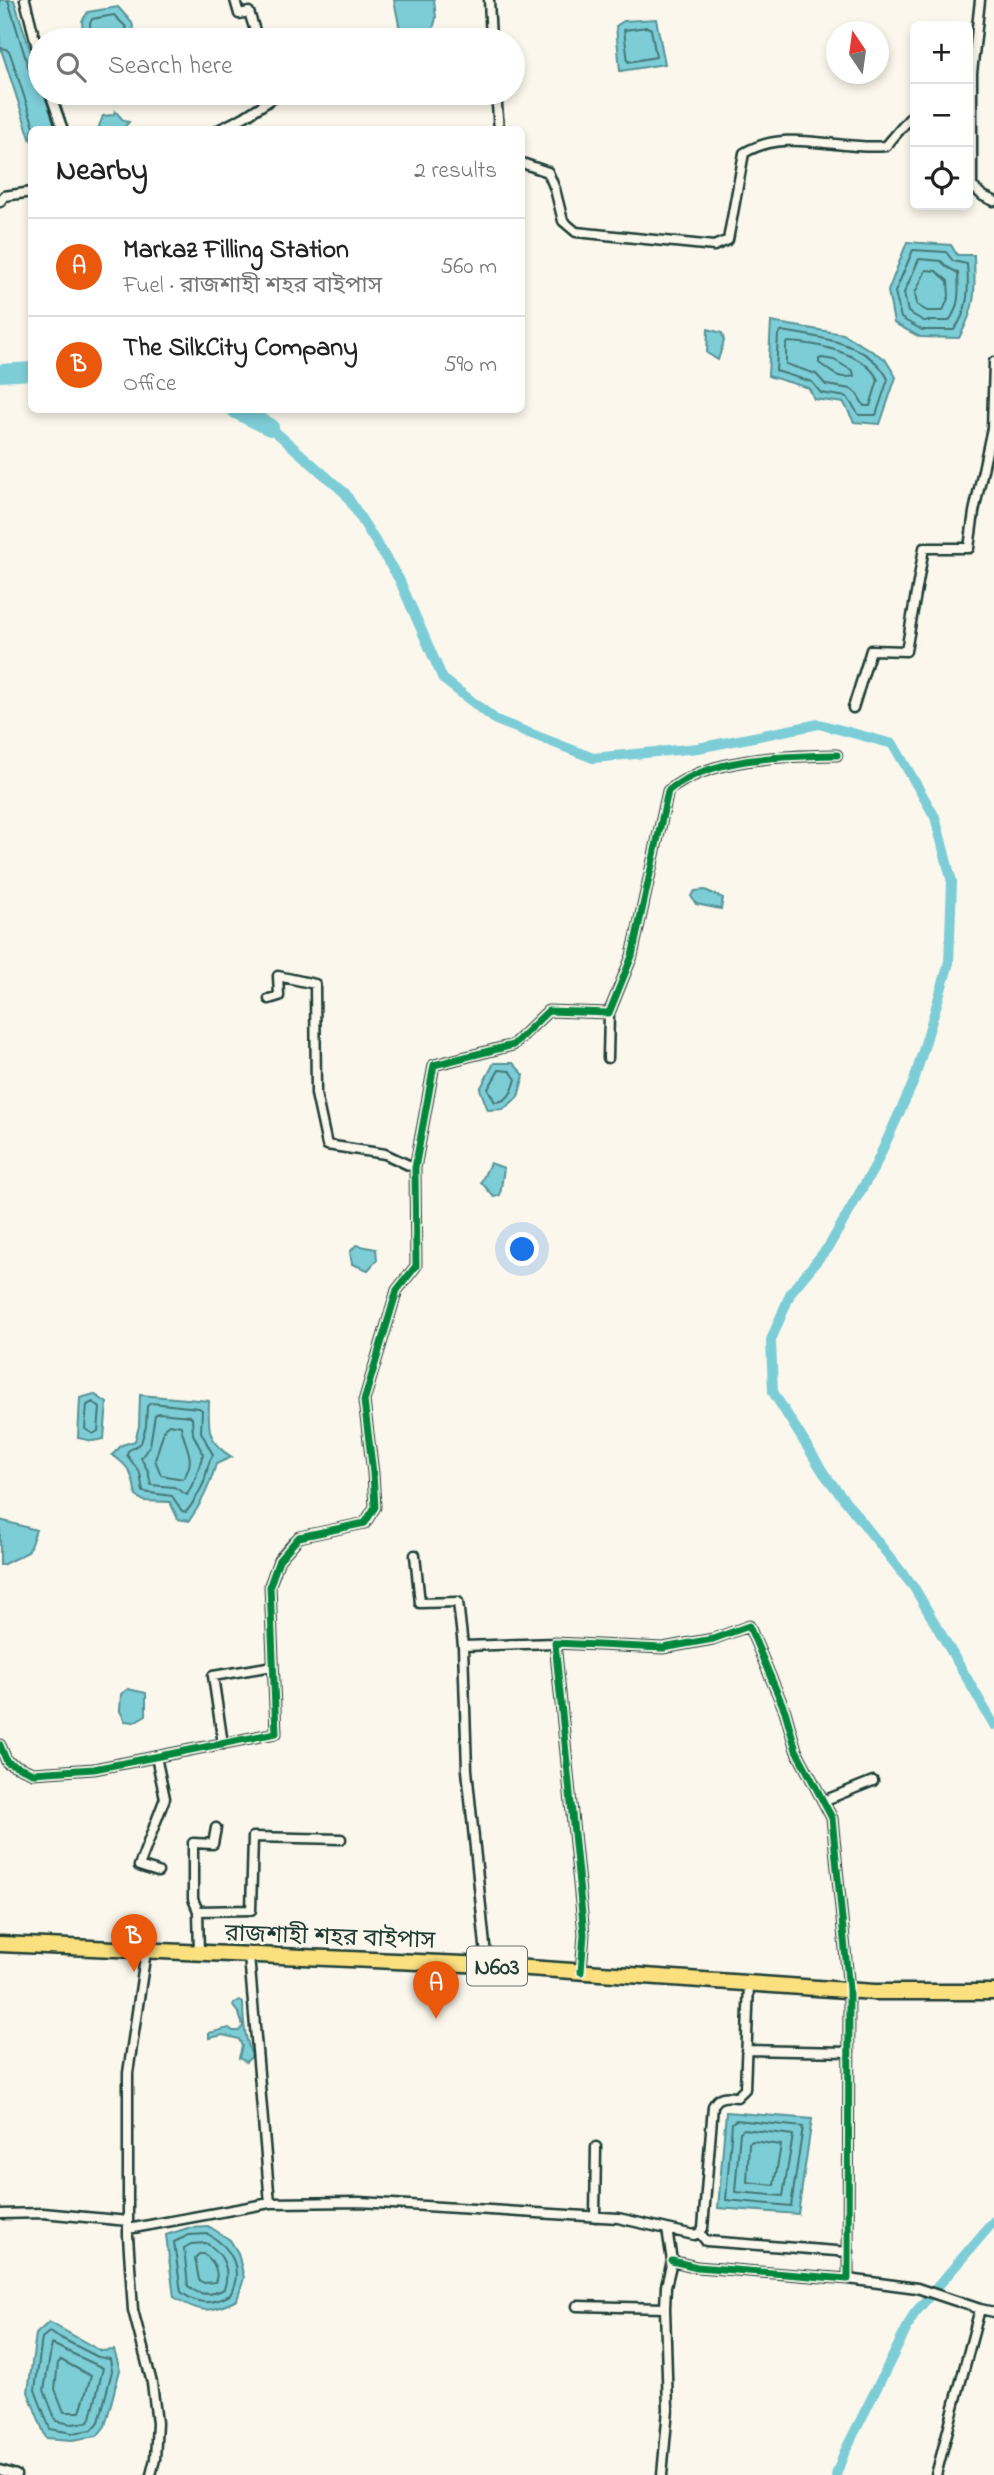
<!DOCTYPE html>
<meta charset="utf-8">
<style>
body{margin:0;font-family:"Indie Flower","Noto Sans Bengali",sans-serif;background:#f2f2f2;color:#222}
.controls{position:absolute;right:21px;top:21px;display:grid;overflow:hidden;border-radius:10px;box-shadow:0 4px 10px #0003}
.controls button{width:63px;height:63px;display:grid;place-items:center;padding:0;border:0;border-bottom:2px solid #e0e0e0;background:#fff;color:#222;font:35px sans-serif}
.compass{position:absolute;left:826px;top:21px;width:63px;height:63px;border-radius:50%;background:#fff;box-shadow:0 4px 10px #0003;rotate:347deg}
.you{position:absolute;left:523px;top:1250px;width:24px;height:24px;margin:-18px;border:5px solid #fff;border-radius:50%;background:#1a73e8;box-shadow:0 0 0 10px #1a73e833}
.badge{display:grid;place-items:center;width:46px;height:46px;border-radius:50%;background:#ea580c;color:#fff;font-size:23px;font-weight:700}
.pin{position:absolute;translate:-50% -58px;filter:drop-shadow(0 2px 4px #0008)}
.pin::after{content:'';position:absolute;top:37px;width:24px;height:21px;background:inherit;clip-path:polygon(0 0,100% 0,50% 100%)}
.list{margin:0;padding:0;list-style:none}
h2{display:flex;justify-content:space-between;align-items:center;height:91px;margin:0;padding:0 28px;font-size:30px}
h2 small{font-size:23px;font-weight:400;color:#767676}
.list li{display:grid;grid-template-columns:46px 1fr auto;gap:21px;align-items:center;box-sizing:border-box;height:98px;padding:0 28px;border-top:2px solid #e0e0e0}
.list b{display:block;font-size:26px;white-space:nowrap}
.list p{margin:0;font-size:23px;white-space:nowrap;color:#767676}
.list em{font-size:23px;font-style:normal;color:#767676}
.icon{flex:none;width:38px;height:38px;fill:none;stroke:currentColor;stroke-width:2;stroke-linecap:round;stroke-linejoin:round}
.map{position:relative;flex:none;width:994px;height:2475px;overflow:hidden}
.search{position:absolute;background:#fff;box-shadow:0 4px 10px #0003;left:28px;top:28px;width:497px;height:77px;display:flex;align-items:center;gap:18px;box-sizing:border-box;padding:0 24px;border-radius:38px;color:#767676;font-size:26px}
.panel{position:absolute;background:#fff;box-shadow:0 4px 10px #0003;left:28px;top:126px;width:497px;height:287px;border-radius:10px}
.map>svg:first-child{display:block}
.water{fill:#7dcdd7;stroke:#579396;stroke-width:2}
.lines{fill:none;stroke-linecap:round;stroke-linejoin:round}
.shore{stroke:#457775;stroke-width:2}
.canal{stroke:#7dcdd7;stroke-width:10}
.river{stroke:#7dcdd7;stroke-width:18}
.street-casing{stroke:#1f3d34;stroke-width:13}
.highway-casing{stroke:#1f3d34;stroke-width:19}
.street{stroke:#fbf7ec;stroke-width:8}
.highway{stroke:#fbe080;stroke-width:14}
.cycleway-casing{stroke:#fbf7ec;stroke-width:11}
.cycleway{stroke:#00873e;stroke-width:7}
.labels{text-anchor:middle;stroke-width:6;stroke-linejoin:round;paint-order:stroke}
.shield{fill:#fbf7ec;stroke:#61756b;stroke-width:2}
.shield-label{font-size:23px;font-weight:bold;fill:#1f3d34}
.street-label{font-size:24px;fill:#1f3d34;stroke:#fbf7ec}
</style>
<div class="map">
<svg width="994" height="2475" viewBox="0 0 994 2475">
<rect width="100%" height="100%" fill="#fbf7ec"/>
<filter id="ink" filterUnits="userSpaceOnUse"><feTurbulence type="fractalNoise" baseFrequency=".0143" numOctaves="2"/><feDisplacementMap in="SourceGraphic" scale="14" xChannelSelector="R" yChannelSelector="G"/><feConvolveMatrix kernelMatrix="1 2 1 2 8 2 1 2 1" color-interpolation-filters="sRGB"/></filter>
<g filter="url(#ink)">
<path class="water" d="M0 0H14L40 81V93H44L56 129 32 130 31 141 0 46Z
M434 0 436 18 430 40H402L394 0Z
M118 7 132 23 137 40H84L82 21 88 12Z
M656 19 665 64 620 71 616 26 624 21Z
M115 111 124 121 129 122 123 129H98L103 116 113 115Z
M907 242 951 245 957 255H974C975 291 977 305 959 338L920 337 894 323 888 291Z
M771 322 843 334 885 359 896 377 880 424 854 422 844 403 814 399 809 388 768 376Z
M708 329 722 333 724 341 718 360 707 353Z
M705 890 723 898 721 909 696 904 691 896 695 891Z
M494 1063H513L524 1075 518 1097 504 1109 488 1110 480 1089Z
M490 1163 504 1168 500 1195 494 1197 481 1182Z
M356 1245 376 1249 377 1260 368 1270 352 1264 350 1252Z
M94 1394 107 1403 104 1439 93 1441 78 1438 80 1398Z
M140 1395 209 1401C208 1427 207 1443 232 1457L216 1464C210 1486 202 1503 189 1521L178 1519 170 1502 144 1501 136 1496C133 1476 130 1466 112 1455L122 1445 135 1441 139 1426Z
M0 1520 36 1530 28 1552 2 1565H0Z
M128 1689 146 1693V1715L134 1722 125 1721 120 1711 121 1694Z
M240 2001 243 2003C243 2020 245 2039 252 2056L246 2062 239 2058 242 2046 239 2039 223 2035 209 2038V2033L229 2028 233 2031H239L243 2026 239 2014 233 2006 234 2003Z
M726 2112 812 2119 798 2214 718 2208Z
M210 2227 230 2240 238 2253 244 2278 237 2300C209 2314 200 2313 174 2297L166 2235 188 2228Z
M49 2322 101 2351 114 2350 120 2370 105 2426 97 2436 72 2440 46 2438 28 2392 36 2334Z"/>
<g class="lines">
<path class="shore" d="M8 0 30 73 34 77 40 78
M647 27 651 29 656 57 628 62 624 30Z
M91 40 90 23 92 19 114 15 126 27 129 40
M0 48 6 49 10 53 35 130
M913 250 946 252 953 261 967 264C969 288 969 310 954 330H922L901 318 895 292Z
M919 259 941 261 947 267 958 273C959 291 960 306 949 321H924L908 312 904 293Z
M926 270 936 271 948 281 949 296 943 311H927L917 305 915 293Z
M781 331C817 337 870 342 888 379L876 415H859L847 397 821 393 812 382 776 371 778 335Z
M788 342C815 343 866 353 878 380L870 406H864L857 394 851 389 826 385 816 374 786 364V345Z
M822 358 834 360 853 371 854 376C837 380 832 372 819 363V359Z
M499 1070 510 1071 516 1079C513 1090 509 1102 495 1102L488 1089Z
M93 1402 100 1408 98 1431 93 1434 85 1429 87 1405Z
M151 1403 199 1408 202 1410 201 1432 213 1455C207 1463 207 1473 204 1482 199 1493 193 1504 186 1512L182 1511 172 1496 143 1492 140 1473 127 1455 128 1451 141 1443 146 1426 147 1406Z
M159 1413 190 1416 192 1418 193 1434 203 1454 196 1477 187 1495 174 1487 151 1485 148 1471 141 1458 150 1445 155 1415Z
M169 1424 181 1426C184 1446 198 1459 183 1479L161 1475 155 1460 165 1427Z
M736 2120 803 2127 791 2206 726 2200 732 2123Z
M744 2129 793 2135 783 2196 735 2192 740 2132Z
M753 2141 781 2145 774 2185 747 2182 749 2143Z
M208 2234C232 2248 244 2269 230 2295 211 2305 197 2305 181 2292L174 2242 189 2235Z
M206 2243C223 2253 231 2269 224 2289 211 2296 199 2296 188 2286L184 2248 191 2244Z
M199 2254H204C213 2260 220 2272 215 2282L204 2283 199 2280 195 2258Z
M49 2332 98 2357 110 2359 112 2371 99 2422 92 2430 72 2433 50 2429 35 2390 42 2338Z
M52 2344 103 2368 91 2418 88 2422 72 2424 56 2421 44 2390Z
M61 2360 91 2376 80 2412H64L55 2389 58 2363Z"/>
<path class="canal" d="M270 427 345 493 399 579 443 679 496 720 593 758 698 748 819 724 893 744 935 817 952 882 949 963 914 1081 875 1166 829 1246 791 1292 771 1340 773 1392 825 1475 915 1589 994 1725
M836 2475 844 2453 914 2314 994 2221"/>
<path class="river" d="M0 373 32 371
M236 410 270 427"/>
<g class="street-casing">
<path id="street" d="M25 0 40 60
M235 0 239 14 249 12 258 40
M489 0 491 40
M980 0 972 73V186L983 196 994 201
M50 93 63 130
M496 93 499 130
M218 130 244 117 275 97 276 93
M522 163 548 172 555 189 563 221 576 232 714 246 728 240 744 153C786 127 840 151 886 146L915 112
M0 202 4 196 32 192
M853 708 871 650 906 651 924 548H969L974 512 992 428 994 362
M269 999 279 996 278 976 315 984 316 1094 327 1145 385 1154 415 1168
M608 1058 609 1013
M415 1555 420 1603 458 1602 463 1646 467 1770 487 1965
M463 1646 555 1643
M223 1744 213 1676 273 1666
M0 1745 7 1762 33 1773 94 1769 276 1733 270 1585 279 1560 299 1537 365 1523 375 1507 373 1473 364 1401 397 1290 416 1266 415 1168 434 1065 513 1045 548 1011 609 1013 632 956 668 791C709 757 785 756 837 755
M156 1757 165 1798 139 1866 158 1872
M823 1801 873 1781
M198 1911 193 1899V1843L213 1844 216 1828
M146 1951 128 2073V2236L133 2310 152 2383 157 2423 155 2459 151 2475
M199 1954 198 1911 251 1910 253 1837 341 1839
M249 1956 270 2203
M581 1972 584 1934 555 1643 663 1648 713 1639 749 1626 785 1711 796 1750 832 1818 849 1990 848 2279 697 2267 672 2261
M746 2050 849 2052
M0 2214 43 2213 128 2221
M595 2217 596 2147
M128 2229 270 2203 360 2202 618 2218 667 2229 672 2261 666 2286 665 2308 668 2409 662 2475
M667 2229 694 2235 700 2233
M700 2233 703 2228 713 2106C719 2095 725 2096 737 2097L745 2089 749 1983
M700 2233 706 2241 849 2252
M848 2279 917 2288 980 2309
M577 2306 665 2308
M0 2470 16 2475
M936 2475 980 2309 994 2312"/>
</g>
<g class="highway-casing">
<path id="highway" d="M0 1944 487 1965 874 1992H994"/>
</g>
<use href="#street" class="street"/>
<use href="#highway" class="highway"/>
<g class="cycleway-casing">
<path id="cycleway" d="M0 1745 7 1762 33 1773 94 1769 276 1733 270 1585 279 1560 299 1537 365 1523 375 1507 373 1473 364 1401 397 1290 416 1266 415 1168 434 1065 513 1045 548 1011 609 1013 632 956 668 791C709 757 785 756 837 755
M581 1972 584 1934 555 1643 663 1648 713 1639 749 1626 785 1711 796 1750 832 1818 849 1990 848 2279 697 2267 672 2261"/>
</g>
<use href="#cycleway" class="cycleway"/>
</g>
</g>
<g class="labels">
<rect class="shield" x="467" y="1946.5" width="60" height="39" rx="5"/>
<g class="shield-label">
<text x="497" y="1974">N603</text>
</g>
<g class="street-label">
<text transform="translate(330 1936) rotate(2)" y="8">রাজশাহী শহর বাইপাস</text>
</g>
</g>
</svg>
<div class="controls">
<button>+</button>
<button>−</button>
<button><svg class="icon" aria-label="locate" viewBox="0 0 24 24"><circle cx="12" cy="12" r="6"/><path d="M12 2v4M12 18v4M2 12h4M18 12h4"/></svg></button>
</div>
<svg class="compass" viewBox="-18 -18 36 36"><path d="M0-13l5 13h-10z" fill="#e53935"/><path d="M0 13l5-13h-10z" fill="#767676"/></svg>
<div class="you"></div>
<div class="pin badge" style="left:436px;top:2019px">A</div>
<div class="pin badge" style="left:134px;top:1972px">B</div>
<div class="search"><svg class="icon" aria-label="search" viewBox="0 0 24 24"><circle cx="10" cy="10" r="6"/><path d="M15 15l6 6"/></svg>Search here</div>
<section class="panel">
<h2>Nearby<small>2 results</small></h2>
<ul class="list">
<li><span class="badge">A</span><div><b>Markaz Filling Station</b><p>Fuel · রাজশাহী শহর বাইপাস</p></div><em>560 m</em></li>
<li><span class="badge">B</span><div><b>The SilkCity Company</b><p>Office</p></div><em>590 m</em></li>
</ul>
</section>
</div>
